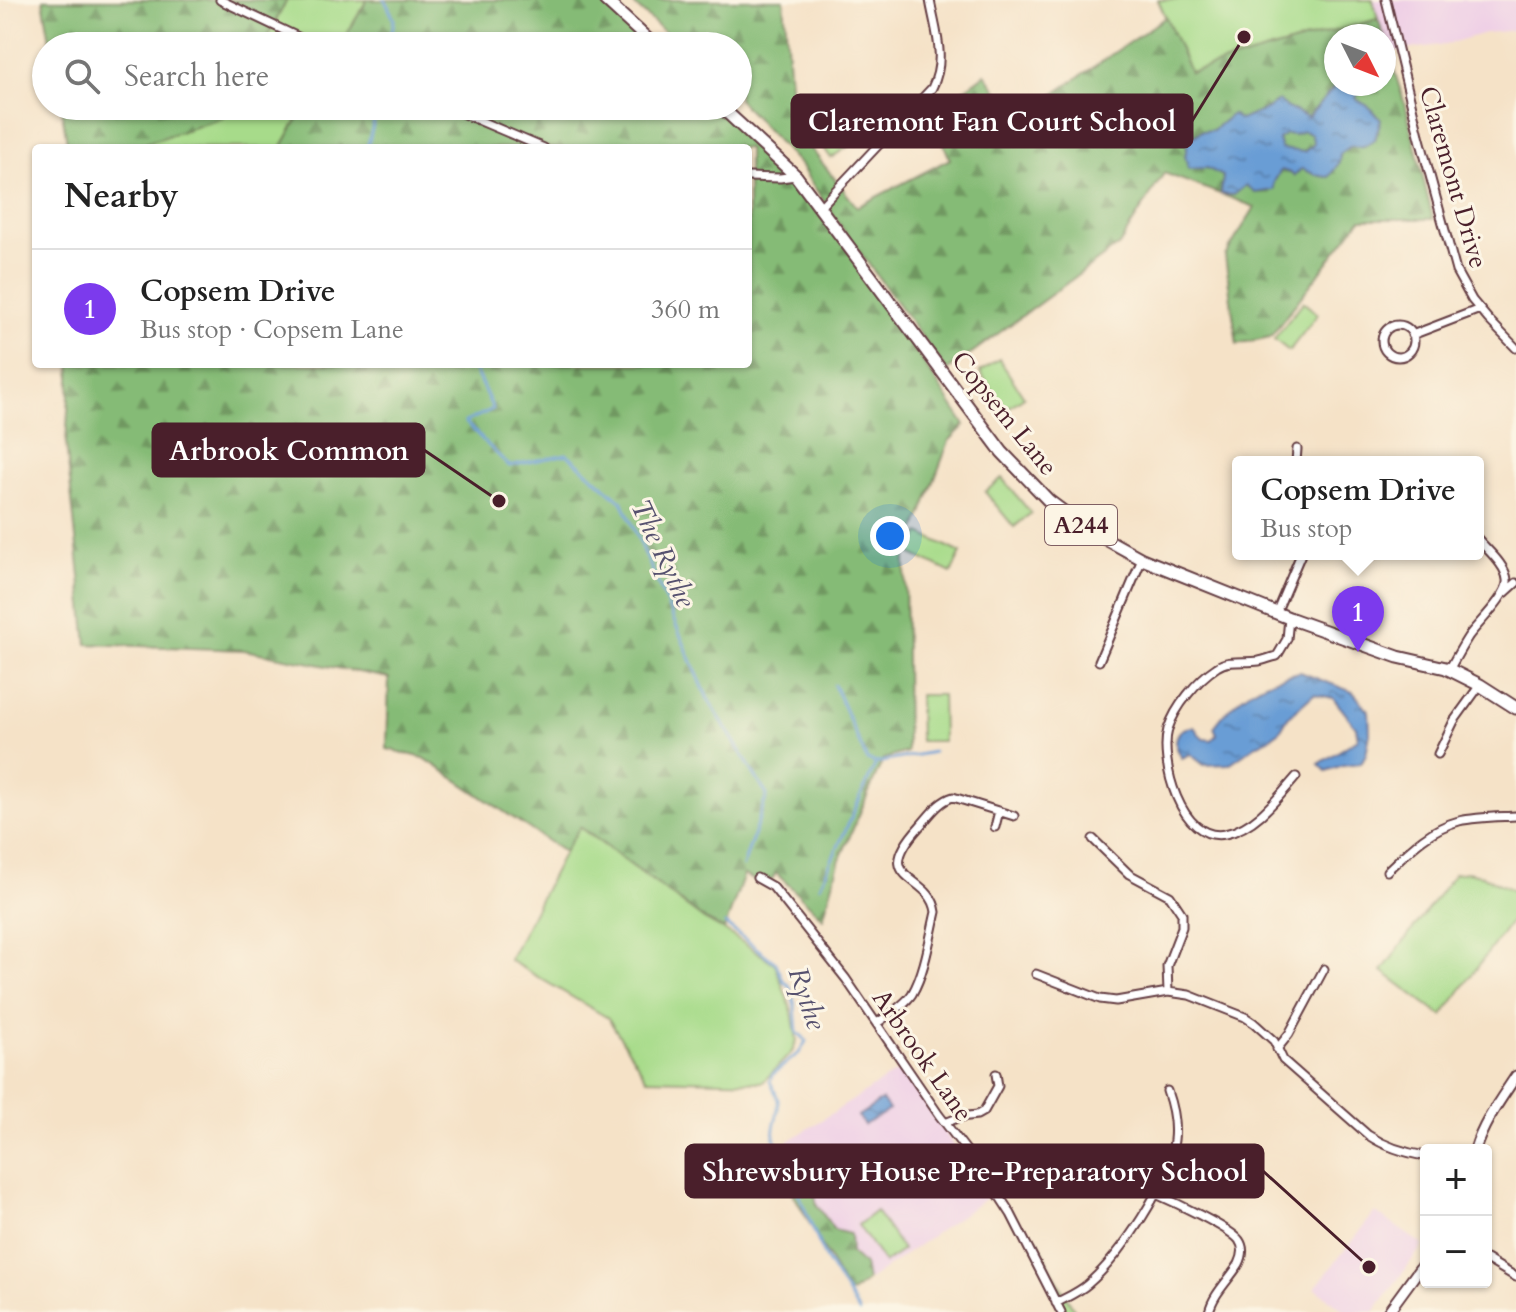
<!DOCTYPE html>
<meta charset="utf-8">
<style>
body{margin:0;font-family:Cardo,serif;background:#f6f6f6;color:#222}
.controls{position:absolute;right:24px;bottom:24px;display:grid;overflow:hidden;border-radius:8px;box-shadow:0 2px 6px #0004}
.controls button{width:72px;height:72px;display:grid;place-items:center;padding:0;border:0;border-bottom:2px solid #e0e0e0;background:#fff;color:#222;font:40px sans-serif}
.compass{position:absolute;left:1324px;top:24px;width:72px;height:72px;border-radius:50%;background:#fff;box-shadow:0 2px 6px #0004;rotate:132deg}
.you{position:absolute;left:890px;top:536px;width:28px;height:28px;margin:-20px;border:6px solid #fff;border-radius:50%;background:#1a73e8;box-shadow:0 0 0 12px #1a73e833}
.badge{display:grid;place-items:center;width:52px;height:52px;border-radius:50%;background:#7c3aed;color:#fff;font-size:26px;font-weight:700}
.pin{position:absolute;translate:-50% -66px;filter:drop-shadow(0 2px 4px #0008)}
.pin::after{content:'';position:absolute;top:42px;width:28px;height:24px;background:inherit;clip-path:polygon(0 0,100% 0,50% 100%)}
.popup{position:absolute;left:1232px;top:456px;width:252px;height:104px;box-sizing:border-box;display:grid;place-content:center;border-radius:8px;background:#fff;filter:drop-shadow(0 2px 6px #0005);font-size:26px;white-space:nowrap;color:#767676}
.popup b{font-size:30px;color:#222}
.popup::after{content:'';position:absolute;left:50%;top:100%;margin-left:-16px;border:16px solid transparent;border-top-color:#fff}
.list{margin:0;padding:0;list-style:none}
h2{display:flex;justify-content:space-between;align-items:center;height:104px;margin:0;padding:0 32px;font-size:34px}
h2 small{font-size:26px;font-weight:400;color:#767676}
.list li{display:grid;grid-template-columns:52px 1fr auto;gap:24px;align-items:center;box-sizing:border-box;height:120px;padding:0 32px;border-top:2px solid #e0e0e0}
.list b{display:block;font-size:30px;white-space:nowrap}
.list p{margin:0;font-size:26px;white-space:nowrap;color:#767676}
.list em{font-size:26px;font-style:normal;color:#767676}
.icon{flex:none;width:44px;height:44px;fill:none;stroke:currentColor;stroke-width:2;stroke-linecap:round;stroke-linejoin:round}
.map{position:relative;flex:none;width:1516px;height:1312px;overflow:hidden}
.search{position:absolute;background:#fff;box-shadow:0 2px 6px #0004;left:32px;top:32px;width:720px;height:88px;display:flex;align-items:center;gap:20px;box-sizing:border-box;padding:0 28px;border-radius:44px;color:#767676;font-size:30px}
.panel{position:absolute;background:#fff;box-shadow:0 2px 6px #0004;left:32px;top:144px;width:720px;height:224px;border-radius:8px}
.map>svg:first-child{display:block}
.built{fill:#efd0e6}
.grass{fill:#a7db8a;stroke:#787d5a;stroke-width:2}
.forest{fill:url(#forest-firs);stroke:#686d50;stroke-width:2}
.water{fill:url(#water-ripples);stroke:#5a5e80;stroke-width:2;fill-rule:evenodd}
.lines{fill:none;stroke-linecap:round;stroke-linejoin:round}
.stream{stroke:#699dd5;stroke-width:3}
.minor-casing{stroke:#643c42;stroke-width:11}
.tertiary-casing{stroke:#643c42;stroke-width:13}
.primary-casing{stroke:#643c42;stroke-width:15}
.minor{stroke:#fff;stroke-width:7}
.tertiary{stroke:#fff;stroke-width:9}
.primary{stroke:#fff;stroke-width:11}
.labels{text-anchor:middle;stroke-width:6;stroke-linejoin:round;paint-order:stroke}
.shield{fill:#fcf5e5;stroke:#7f5f63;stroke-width:2}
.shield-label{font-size:24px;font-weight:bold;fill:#4a1f2b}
.street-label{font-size:26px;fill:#4a1f2b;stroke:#fcf5e5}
.water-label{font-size:28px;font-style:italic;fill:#56516f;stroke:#fcf5e5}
.leader{fill:none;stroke:#4a1f2b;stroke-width:3}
.callout-dot{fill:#4a1f2b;stroke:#fcf5e5;stroke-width:3}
.callout{fill:#4a1f2b;stroke:#4a1f2b;stroke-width:3}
.callout-label{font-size:28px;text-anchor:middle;font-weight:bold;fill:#fff}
</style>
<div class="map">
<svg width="1516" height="1312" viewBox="0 0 1516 1312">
<defs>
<pattern id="forest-firs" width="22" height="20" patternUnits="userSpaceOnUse" patternTransform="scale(2)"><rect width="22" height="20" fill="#85bb76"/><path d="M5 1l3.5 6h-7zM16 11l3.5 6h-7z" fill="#6f9761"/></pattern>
<pattern id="water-ripples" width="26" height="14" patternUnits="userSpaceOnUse" patternTransform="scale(2)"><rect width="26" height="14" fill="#699dd5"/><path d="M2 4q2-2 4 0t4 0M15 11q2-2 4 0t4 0" fill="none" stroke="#587fad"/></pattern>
</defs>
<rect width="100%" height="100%" fill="#fcf5e5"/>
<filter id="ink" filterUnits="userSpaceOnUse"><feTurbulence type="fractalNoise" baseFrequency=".0125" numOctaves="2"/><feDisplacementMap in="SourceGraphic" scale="16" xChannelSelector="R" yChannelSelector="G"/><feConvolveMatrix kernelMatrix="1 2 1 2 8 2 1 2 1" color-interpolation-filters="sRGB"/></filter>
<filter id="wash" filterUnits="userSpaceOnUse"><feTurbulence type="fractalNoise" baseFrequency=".006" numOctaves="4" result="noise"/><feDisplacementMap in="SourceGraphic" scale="32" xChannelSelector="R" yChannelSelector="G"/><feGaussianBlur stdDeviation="1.8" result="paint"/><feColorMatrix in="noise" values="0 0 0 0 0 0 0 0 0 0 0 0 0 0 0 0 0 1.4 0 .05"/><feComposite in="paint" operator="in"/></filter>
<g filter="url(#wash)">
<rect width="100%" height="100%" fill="#f5e2c7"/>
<path class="built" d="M1158 0H1516V30L1485 33 1447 44 1388 52 1378 19 1189 73Z
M901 1069 989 1196 856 1289 781 1146Z
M1375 1212 1423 1245 1374 1312H1346L1315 1288Z"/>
<path class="grass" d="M287 0H367L340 46H262Z
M1158 0H1373L1378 19 1189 73Z
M229 106H305L281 148H131L222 118Z
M828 107 853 143 831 158 806 121Z
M1303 302 1318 314 1289 351 1274 339Z
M999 359 1024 397 1005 410 980 372Z
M1002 478 1031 513 1014 527 985 492Z
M920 533 961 553 951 573 910 553Z
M919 695H942L943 741H920Z
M579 827 704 919 724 930 775 964 792 1012 797 1040 792 1052 763 1082 647 1079 608 1018 509 960 564 852Z
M1467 872 1481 875 1516 892V914L1442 1016 1382 971 1454 874Z
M876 1211 903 1250 884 1263 858 1225Z
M1037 1239 1061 1288 1076 1312H1066L1033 1244Z"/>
<path class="forest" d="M43 0H287L262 46H51Z
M367 0H600L650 46H340Z
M629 0H784L791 100 809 146 857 207 950 159 931 114 985 74 1018 119 1166 17 1190 72 1378 19 1384 36H1336V84H1384V38L1407 111 1433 219H1361L1270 337 1237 344 1225 256 1255 207 1164 173 1119 245 947 371 837 221 799 164 738 99V46H680Z
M61 106H229L222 118 131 148H68Z
M305 106H715L764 152 840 237 965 425 949 441 905 559 907 752 883 759 840 859 823 918 776 873 767 887 744 875 724 930 704 919 580 827 564 852 424 758 387 749 389 678 244 650 87 644 66 443 71 364H748V148H281Z
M797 1147 810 1158 806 1167 813 1186 817 1205 834 1230 850 1234 851 1253 864 1265 867 1281 849 1295 772 1155Z"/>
<path class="water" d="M1337 84H1354L1359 90 1356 99 1368 106 1381 119 1375 140 1362 147 1351 146 1340 154 1339 163 1329 177C1316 177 1312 172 1301 169L1294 176 1290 173 1281 170 1274 182V190L1255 193 1246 185 1234 195 1221 194 1223 176 1207 168 1188 169 1185 156 1188 141 1201 131 1213 130 1232 114 1240 120 1267 109 1279 100 1287 108 1308 117ZM1303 131 1311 134 1314 144 1304 152 1281 149 1278 139 1286 134 1294 135Z
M1300 672 1353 692 1369 711 1370 734 1366 754 1361 763 1343 765 1326 771 1319 764 1358 739 1356 727 1333 698 1314 694 1288 717 1280 731 1269 739 1258 744 1229 764 1204 765 1190 754 1182 758C1172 744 1174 727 1194 727L1203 739 1212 740 1217 734 1214 727C1237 695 1262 680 1300 672Z
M882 1100 889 1110 864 1125 858 1116Z"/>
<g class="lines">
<path class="stream" d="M385 0 394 19 390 46
M367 148 378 106
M472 364 493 409 465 422 509 466 567 454 623 503 708 699 767 795 743 866
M834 685 867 760 876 763 933 752
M820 886 876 763
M725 924 776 963 783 980 790 987 795 1006 797 1033 802 1036 806 1041 800 1052 772 1075 770 1081C772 1086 777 1094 778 1100 781 1117 766 1132 779 1146L825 1258 859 1312"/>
</g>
</g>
<g filter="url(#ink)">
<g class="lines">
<g class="minor-casing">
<path id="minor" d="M220 0 317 46
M1386 0 1419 135 1456 271 1472 300 1488 319 1516 348
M445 106 544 148
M748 177 780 178 796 176
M820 207 932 88C947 59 935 30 930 0
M1382 341a16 16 0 1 1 32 0a16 16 0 1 1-32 0Z
M1412 335 1480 309
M1296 462 1297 449
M1505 593 1516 583
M1276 613 1301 554
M1289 618 1287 639 1277 656C1271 657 1265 660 1259 661 1245 663 1228 659 1217 667 1197 680 1175 707 1168 729 1159 761 1181 843 1225 834 1255 828 1277 799 1296 777
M1099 661 1142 559
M1449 670C1455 659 1461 648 1468 637 1477 624 1509 595 1507 580 1506 565 1487 550 1478 539
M1438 754 1454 721 1480 685
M995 827 999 811
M1387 871C1409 850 1429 829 1459 821 1477 817 1498 817 1516 816
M757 878 773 887 846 979 939 1115 989 1180 1011 1214 1061 1312
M1036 974 1100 999 1116 1001 1168 992 1167 966 1182 927V914L1170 896 1129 874 1093 839
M1168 992 1189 995 1245 1017 1254 1023 1274 1041 1283 1060 1368 1135C1386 1147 1405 1153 1426 1156
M877 1023C888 1015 904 1006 912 994 925 972 930 937 936 912 931 873 868 883 920 826 930 815 939 801 953 797L1014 816
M1277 1049 1289 1034 1324 969
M945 1123 960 1117 977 1115 984 1111 998 1086 996 1074
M1156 1194C1172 1201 1230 1228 1239 1240 1244 1247 1243 1256 1239 1264 1229 1280 1213 1294 1209 1312
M1486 1259 1516 1277
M1056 1303C1067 1297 1079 1292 1088 1284 1121 1255 1170 1184 1174 1140 1176 1123 1173 1108 1167 1091"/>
</g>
<g class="tertiary-casing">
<path id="tertiary" d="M1475 1150C1483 1123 1501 1099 1516 1076
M1388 1312 1426 1260"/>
</g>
<g class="primary-casing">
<path id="primary" d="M605 0 655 46
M720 106 796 176 1002 452 1049 501 1084 527 1142 559 1289 618 1398 657 1446 668 1480 685 1516 708"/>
</g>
<use href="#minor" class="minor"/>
<use href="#tertiary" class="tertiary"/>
<use href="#primary" class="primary"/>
</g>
</g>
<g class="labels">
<rect class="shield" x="1045" y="505" width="72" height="40" rx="6"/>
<g class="shield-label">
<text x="1081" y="533">A244</text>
</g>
<g class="street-label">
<text transform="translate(1454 177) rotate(74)" y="9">Claremont Drive</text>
<text transform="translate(1005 413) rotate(51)" y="9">Copsem Lane</text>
<text transform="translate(923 1055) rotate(55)" y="9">Arbrook Lane</text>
</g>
<g class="water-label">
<text transform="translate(664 553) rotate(65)" y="10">The Rythe</text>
<text transform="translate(808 998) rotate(71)" y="10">Rythe</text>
</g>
</g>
<path class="leader" d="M1244 37L1192 121M499 501L424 450M1369 1267L1263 1171"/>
<g class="callout-dot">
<circle cx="1244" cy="37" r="8"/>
<circle cx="499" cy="501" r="8"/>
<circle cx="1369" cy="1267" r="8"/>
</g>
<g class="callout">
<rect x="792" y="95" width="400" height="52" rx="8"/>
<rect x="153" y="424" width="271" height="52" rx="8"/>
<rect x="686" y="1145" width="577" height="52" rx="8"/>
</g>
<g class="callout-label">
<text x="992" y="131">Claremont Fan Court School</text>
<text x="289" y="460">Arbrook Common</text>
<text x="975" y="1181">Shrewsbury House Pre-Preparatory School</text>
</g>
</svg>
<div class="controls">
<button>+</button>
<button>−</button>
</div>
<svg class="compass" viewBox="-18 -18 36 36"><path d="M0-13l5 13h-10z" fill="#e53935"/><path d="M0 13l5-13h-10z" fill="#767676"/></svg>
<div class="you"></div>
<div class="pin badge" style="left:1358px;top:652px">1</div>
<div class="popup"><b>Copsem Drive</b>Bus stop</div>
<div class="search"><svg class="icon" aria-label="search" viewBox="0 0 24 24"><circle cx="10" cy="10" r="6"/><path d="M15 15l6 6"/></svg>Search here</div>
<section class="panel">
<h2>Nearby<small></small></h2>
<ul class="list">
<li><span class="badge">1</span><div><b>Copsem Drive</b><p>Bus stop · Copsem Lane</p></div><em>360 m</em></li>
</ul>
</section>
</div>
